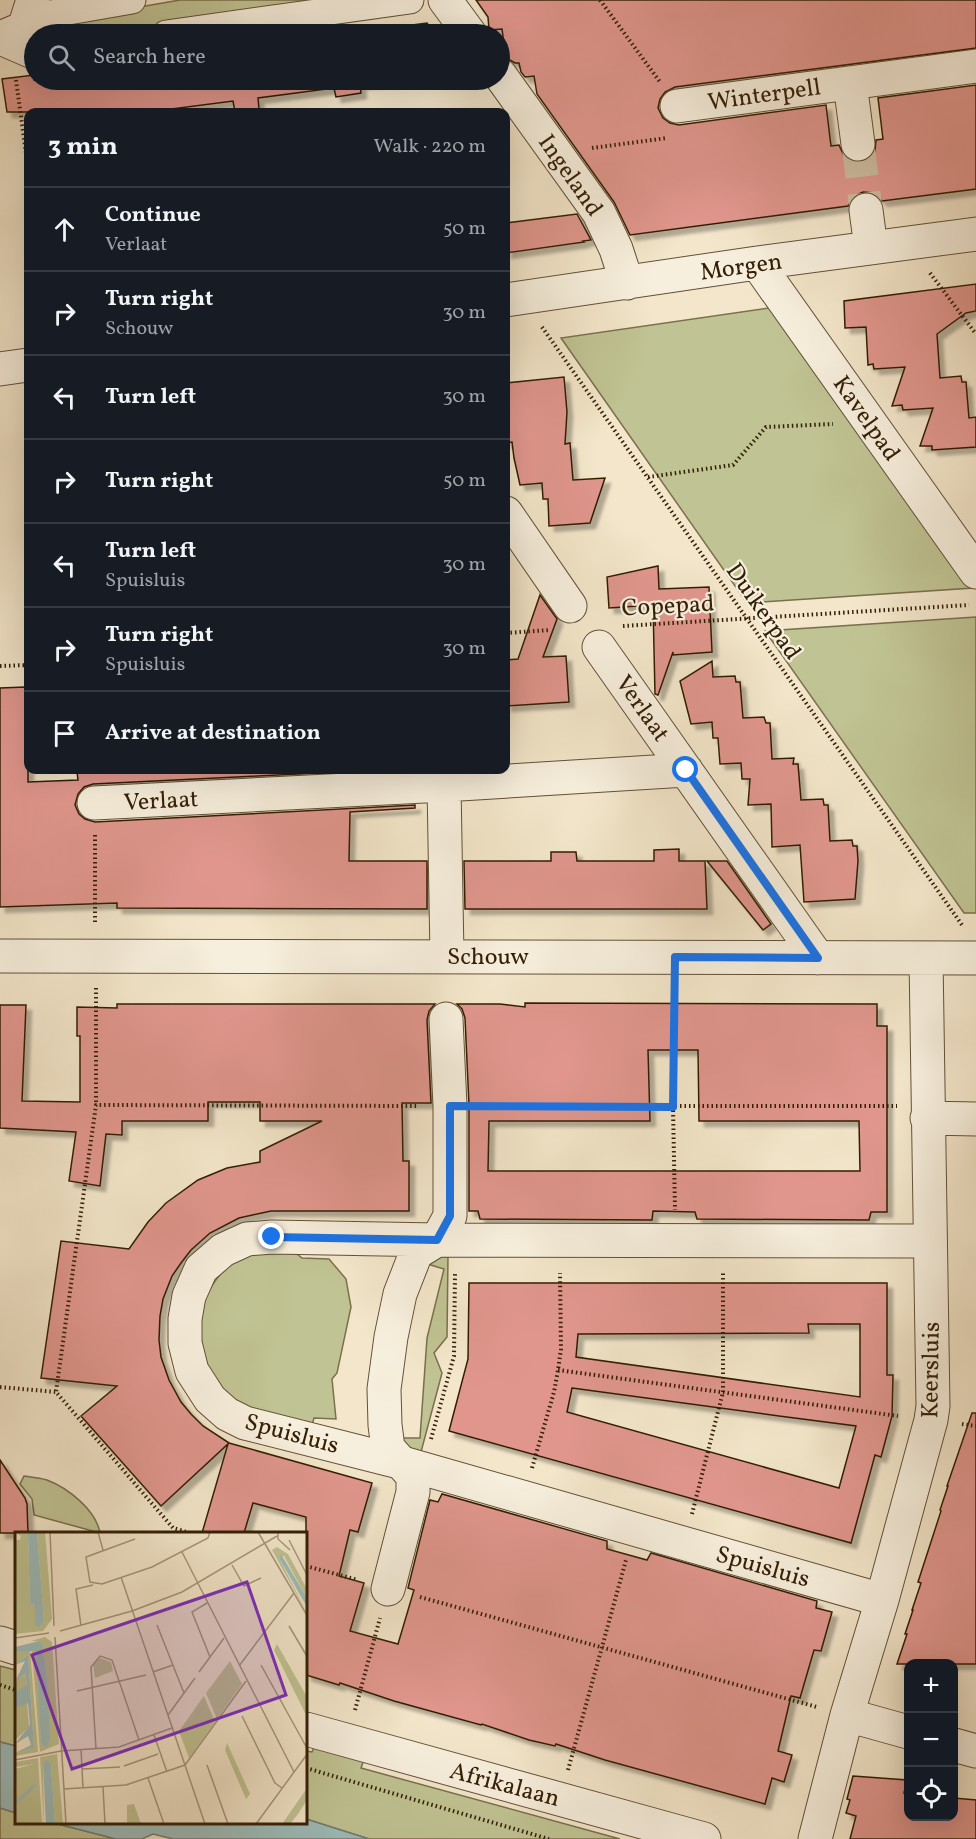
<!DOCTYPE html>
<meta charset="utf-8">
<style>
body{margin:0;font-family:Vollkorn,serif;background:#242831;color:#f1f3f6}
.controls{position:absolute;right:18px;bottom:18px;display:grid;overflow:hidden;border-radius:12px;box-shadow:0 6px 24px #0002}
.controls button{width:54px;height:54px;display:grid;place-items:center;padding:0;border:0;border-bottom:2px solid #363941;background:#171b24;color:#f1f3f6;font:30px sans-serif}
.stop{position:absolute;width:18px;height:18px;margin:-14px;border:4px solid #1a73e8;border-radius:50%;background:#fff}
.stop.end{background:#1a73e8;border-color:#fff;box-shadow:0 2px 6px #0008}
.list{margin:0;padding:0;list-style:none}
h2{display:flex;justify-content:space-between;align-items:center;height:78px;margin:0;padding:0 24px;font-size:26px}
h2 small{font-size:20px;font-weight:400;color:#9ea1a6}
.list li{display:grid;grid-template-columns:39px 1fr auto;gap:18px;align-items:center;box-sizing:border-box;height:84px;padding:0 24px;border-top:2px solid #363941}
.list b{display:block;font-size:22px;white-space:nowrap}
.list p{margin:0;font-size:20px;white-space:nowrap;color:#9ea1a6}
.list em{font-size:20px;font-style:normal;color:#9ea1a6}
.icon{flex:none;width:33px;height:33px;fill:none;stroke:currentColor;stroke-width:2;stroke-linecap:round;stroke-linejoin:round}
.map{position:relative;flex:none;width:976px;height:1839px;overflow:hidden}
.search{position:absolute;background:#171b24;box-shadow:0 6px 24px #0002;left:24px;top:24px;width:486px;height:66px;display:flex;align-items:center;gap:15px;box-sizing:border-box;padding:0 21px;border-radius:33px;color:#9ea1a6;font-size:22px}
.panel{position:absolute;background:#171b24;box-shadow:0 6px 24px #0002;left:24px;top:108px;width:486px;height:666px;border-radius:12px}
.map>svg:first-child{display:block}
.green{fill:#c0c393;stroke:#7a704c;stroke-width:1.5}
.water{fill:#9dbebd;stroke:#737e74;stroke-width:1.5}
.building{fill:#e0968d;stroke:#331e06;stroke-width:1.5;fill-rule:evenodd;filter:url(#shadow)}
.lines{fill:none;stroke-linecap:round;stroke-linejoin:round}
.minor-tunnel{stroke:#cdbea3;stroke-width:33;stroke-dasharray:33 16;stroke-linecap:butt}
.pedestrian-casing{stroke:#635037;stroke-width:29}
.minor-casing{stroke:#635037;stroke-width:35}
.path{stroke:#331e06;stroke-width:4;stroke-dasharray:1.5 3;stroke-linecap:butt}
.pedestrian{stroke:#f7efdd;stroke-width:27}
.minor{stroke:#f7efdd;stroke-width:33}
.route{stroke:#1a73e8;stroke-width:8}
.labels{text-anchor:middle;stroke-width:4.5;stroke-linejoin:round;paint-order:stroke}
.street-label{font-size:24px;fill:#331e06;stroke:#f7efdd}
.inset-river{fill:none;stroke:#9dbebd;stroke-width:3}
.inset-road{fill:none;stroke:#a6967c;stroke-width:1.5}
.view{fill:#7b2cbf;fill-opacity:0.15;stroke:#7b2cbf;stroke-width:3}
.inset-edge{fill:none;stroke:#331e06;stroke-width:3}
</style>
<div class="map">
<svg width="976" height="1839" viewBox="0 0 976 1839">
<defs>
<filter id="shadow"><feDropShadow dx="5.5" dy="5.5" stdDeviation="1.5" flood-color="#0004"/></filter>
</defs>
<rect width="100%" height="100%" fill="#f3e6ca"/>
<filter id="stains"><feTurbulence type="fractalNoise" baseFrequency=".00333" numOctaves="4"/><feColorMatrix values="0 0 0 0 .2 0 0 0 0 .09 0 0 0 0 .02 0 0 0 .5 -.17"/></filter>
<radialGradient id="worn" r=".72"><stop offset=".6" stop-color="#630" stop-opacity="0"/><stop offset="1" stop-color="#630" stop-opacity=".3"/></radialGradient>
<path class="green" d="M180 0H352L110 34H34L36 25Z
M776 307 973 588 747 603 561 338Z
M976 617V913H964L765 631Z
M291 1249 302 1258 329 1259 346 1279 351 1307 337 1373 332 1379 336 1419 314 1418 311 1428C296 1424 266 1420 253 1414 243 1410 235 1401 228 1394 222 1388 213 1381 209 1374 189 1339 199 1291 230 1265 246 1251 271 1252 291 1249Z
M429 1255 448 1257 447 1337 434 1353 442 1373 421 1452 402 1445 399 1438H420L427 1338 444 1269 424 1263Z
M24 1476C31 1477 40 1478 47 1480 68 1488 96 1510 100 1533L34 1515 32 1499 20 1484Z
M0 1666 16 1670V1746L0 1742Z
M316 1743 365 1757 361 1768 620 1839H369L306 1819V1751L312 1752Z
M0 1808 16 1813V1822L54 1823 116 1839H0Z"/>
<path class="water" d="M0 1742 16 1746V1813L0 1808Z
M306 1819 369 1839H173L153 1834 142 1839H116L54 1823 306 1822Z"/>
<path class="building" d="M476 0H976V48L675 87 665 92 660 99 658 108 663 118 670 123 679 125 826 105 831 146 839 145 844 156 851 161 860 163 870 158 875 151 876 140 883 139 878 98 976 85V189L882 201 874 193 863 192 854 196 848 206 630 235 614 202 537 94 534 76 525 77 521 72 519 63H515L506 58 502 29 489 30 488 17Z
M427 23 435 34H336L404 26Z
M34 75V80H395L360 84 361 93 336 97 334 88 258 98 259 109 235 112 233 101 148 112H7L2 79Z
M577 214 591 240 583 241 584 242 506 253V223Z
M976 284V311L966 313 937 334 940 378 961 376 962 382H966L969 418 976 417V447L932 450V446H920L933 408 903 410 902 405 892 406 905 367 874 369 873 364 868 365 866 327 845 328 844 301Z
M564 377 567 412 565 444 570 443 573 480 605 478 590 523 549 526 548 499H543L542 483 520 485 514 458 512 442 506 443V383Z
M658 566 659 589 709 587 712 652 673 655V652L658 695 655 694 653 605 609 608 607 577Z
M540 595 557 619 543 657 566 656 569 702 506 706V660L518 659Z
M712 661 713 677 735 676 736 682H740L743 718 764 717 766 723H770L772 759 794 758 793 764H798L801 800 823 799 824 805H828L830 841 852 840 853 846H857L858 861 855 899 804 902 800 845 772 847 771 804 748 805 750 779H742L741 763 720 764 718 738H713L712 722 691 724 680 681Z
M25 687V707L27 721H28V782L78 780 77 772 125 770H380L93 784 84 787 78 794 75 805 79 814 85 819 95 822 415 805V808L350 812 349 861H427V909L117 908V903L0 907V688Z
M679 849V861H705L707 909H465L464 861H551V852H576L577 861H654V850Z
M707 861H727L771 924 763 930Z
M525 1003 877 1004V1026H887V1212H871L869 1220 697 1219 695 1212 653 1211 652 1220 480 1219 478 1211H469V1105L465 1018 462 1009 457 1004H500L525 1007ZM648 1050H698L699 1121H859L860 1171H488L489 1121H650Z
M117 1004H435L429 1011 427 1020 431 1103H402L403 1161H409V1211H271L239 1218 210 1233 191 1250 181 1263 172 1276 163 1299 160 1316 159 1340 161 1357 169 1380 181 1402 191 1414 203 1426 229 1443 372 1483 358 1532 350 1530 339 1576 364 1583 350 1631 398 1644 414 1590 408 1588 430 1500 438 1502 442 1494 607 1541V1549L647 1560 651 1553 817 1601 816 1608 832 1612 821 1651 814 1650 800 1698 791 1696 778 1751 792 1755 784 1782 772 1778 765 1804 605 1760 556 1744 555 1746 529 1740 482 1724 481 1725 394 1701 340 1683 339 1685 306 1675V1517L253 1503 244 1533H202L228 1444 161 1506 81 1416 117 1386 41 1378 61 1241 129 1249 148 1222 166 1203 198 1180 227 1168 260 1162V1151L322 1121H260V1102H208V1121H122V1135L106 1134 100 1186 69 1181 76 1132 0 1128V1005H26L22 1101 80 1102V1036H77V1007L117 1008Z
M469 1283H887V1375H893L892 1416 881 1457 875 1455 851 1543 449 1431 468 1359ZM808 1324H860V1397L576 1357 578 1334 809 1333ZM572 1388 779 1416 856 1426 839 1488 567 1412Z
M972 1413H976V1664H897L907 1634H905L913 1610H912L921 1583 918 1582 941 1511 940 1510 948 1486H947Z
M0 1460 25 1498 27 1504 28 1533H0Z
M853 1776 907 1780 904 1793H909V1816H954V1798L976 1800V1839H850L856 1816 846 1813 850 1800 847 1799Z"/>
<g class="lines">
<path class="minor-tunnel" d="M858 144 866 210"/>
<g class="pedestrian-casing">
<path id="pedestrian" d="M28 18 132 0
M166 34 410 0
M0 41 30 54 34 53"/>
</g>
<g class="minor-casing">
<path id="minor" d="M445 0 470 34
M0 38 24 28 33 0
M500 75 599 213 616 249 627 283
M850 83 858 144
M677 106 976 66
M866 210 871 248
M757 263 976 572
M506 300 757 263 976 234
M0 369 28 365
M506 513 570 606
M599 647 818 958
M444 785 447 956
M94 803 444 785 686 770
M0 956 976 958
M927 1118 976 1119
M388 1589 413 1492V1476L388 1448 385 1425 384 1389 391 1337 400 1294 416 1253 437 1240 450 1216V1106L446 1019
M882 1600 403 1463 245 1423 227 1414 210 1399 192 1371 185 1343V1319L189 1296 201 1269 223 1250 247 1239 272 1237 437 1240 930 1241
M0 1643 16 1648
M847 1715 908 1732
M306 1729 704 1839
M954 1745 976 1751
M815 1839 847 1715 882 1600 931 1420 933 1406 926 958"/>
</g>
<path class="path" d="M600 0 660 82
M16 80 28 168
M592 148 667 138
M930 273 976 334
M542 327 962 925
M648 477 733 465 766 427 833 424
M623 626 969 605
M506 633 550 630
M0 666 28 665
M95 835V924
M96 988V1105
M675 989 673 1107 675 1210
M482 1106H897
M558 1370 898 1416
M0 1387 56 1392
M962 1424 976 1426
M431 1439 454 1356 455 1273
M532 1468 554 1392 558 1370 561 1349 560 1273
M692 1514 723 1392V1273
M190 1533 173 1528 56 1392 96 1105 417 1106
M306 1566 358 1580
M420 1597 817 1707
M0 1685 16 1690
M355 1710 380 1618
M306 1768 549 1839
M568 1770 626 1560"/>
<use href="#pedestrian" class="pedestrian"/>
<use href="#minor" class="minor"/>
</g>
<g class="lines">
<path class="route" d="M272 1237 437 1240 450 1216V1106L673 1107 675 957 818 958 686 770"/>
</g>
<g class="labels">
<g class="street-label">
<text transform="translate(764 94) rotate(-8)" y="8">Winterpell</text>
<text transform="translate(571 175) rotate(55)" y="8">Ingeland</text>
<text transform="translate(741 266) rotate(-8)" y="8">Morgen</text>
<text transform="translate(867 418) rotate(55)" y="8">Kavelpad</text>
<text transform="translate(668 605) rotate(-3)" y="8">Copepad</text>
<text transform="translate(764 611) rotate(55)" y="8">Duikerpad</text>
<text transform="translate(643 708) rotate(55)" y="8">Verlaat</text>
<text transform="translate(161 800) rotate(-3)" y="8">Verlaat</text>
<text x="488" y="964">Schouw</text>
<text transform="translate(930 1370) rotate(-89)" y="8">Keersluis</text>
<text transform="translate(292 1433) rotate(15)" y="8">Spuisluis</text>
<text transform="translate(763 1566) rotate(16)" y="8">Spuisluis</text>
<text transform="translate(505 1784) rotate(15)" y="8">Afrikalaan</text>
</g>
</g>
<g transform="translate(15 1532)">
<rect width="292" height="292" fill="#f3e6ca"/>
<path d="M0 0H13L15 71 20 73 25 95 29 89 22 0H30L37 87 28 99 0 102V8H5L6 4ZM262 15 273 22 292 57V66L269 24 264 26 292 81 257 18ZM30 105 37 110 44 212 25 220 17 118 21 119 24 141 26 211 32 214V152L24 109H16ZM262 112 292 165 291 183 259 118ZM15 118 23 220 0 224V221L19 216 13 123 0 133V120ZM85 126 96 130 98 139 80 146 78 132ZM215 129 227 152 202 187 191 161ZM10 141 12 153 8 159 12 157V160L0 163V150ZM189 164 200 190 174 226 164 199ZM12 170 14 195 0 208V176ZM212 211 235 262 231 267 210 218ZM42 222 48 292H40L36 232H28L29 292 25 225ZM23 226 27 292H0V237L19 232 0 235V230ZM292 256V268L283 282 275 292H267ZM119 272 126 292H112V273Z" fill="#c0c393"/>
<path d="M13 0H22L29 89 25 95 20 93V73L15 71ZM266 22 292 66V75L264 26ZM24 109 28 114 32 152 35 207 31 216 26 211 21 119 0 120V115ZM13 123 19 216 0 221 16 213 13 204 0 212 15 193 13 171 0 176 1 160 12 153 10 141 0 150 10 129 0 133ZM31 228 36 232 40 292H31L28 232Z" fill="#9dbebd"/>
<path class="inset-river" d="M0 272 20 253"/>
<path class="inset-road" d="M35 0 39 94M83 0 88 18M243 0 293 85M263 0V7L275 18M120 7 71 25 75 50 87 52 137 35 193 6 195 0M274 8 293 45M167 20 279 240M217 33 229 54 246 46M106 45 190 292M192 71 177 80 195 125M142 93 169 161M66 94 61 57 78 53M274 94 293 126M45 99 117 79 167 60 262 4M40 105 51 292M0 106 34 101M246 133 293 218M224 134 279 61M138 140 158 133M184 140 209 106M62 159 131 143M153 183 180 146M227 184 260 251 267 256M139 203 152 240M66 217 68 256M81 217 76 135 85 124 97 128 124 208M0 228 46 219 104 215 157 196M192 233 213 292M109 234 143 222M67 237 105 235M133 246 149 292M88 255 90 292M49 257 111 253 170 233 231 149M241 292 293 221"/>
<path class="view" d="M232 50 271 163 57 237 17 123Z"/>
<rect width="292" height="292" class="inset-edge"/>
</g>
<rect width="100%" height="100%" filter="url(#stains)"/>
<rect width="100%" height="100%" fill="url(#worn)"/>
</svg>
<div class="controls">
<button>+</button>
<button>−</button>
<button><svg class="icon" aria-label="locate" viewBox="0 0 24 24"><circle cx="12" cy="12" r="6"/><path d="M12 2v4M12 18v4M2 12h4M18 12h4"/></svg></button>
</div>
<div class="stop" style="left:686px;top:770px"></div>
<div class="stop end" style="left:272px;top:1237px"></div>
<div class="search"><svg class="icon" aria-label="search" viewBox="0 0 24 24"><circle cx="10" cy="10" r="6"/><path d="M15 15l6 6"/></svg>Search here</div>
<section class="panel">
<h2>3 min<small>Walk · 220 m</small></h2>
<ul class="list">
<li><svg class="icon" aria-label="ahead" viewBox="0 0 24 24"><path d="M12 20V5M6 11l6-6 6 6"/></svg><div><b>Continue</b><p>Verlaat</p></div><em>50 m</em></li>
<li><svg class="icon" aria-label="right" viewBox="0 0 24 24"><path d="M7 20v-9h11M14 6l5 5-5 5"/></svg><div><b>Turn right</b><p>Schouw</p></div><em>30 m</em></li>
<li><svg class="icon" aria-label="left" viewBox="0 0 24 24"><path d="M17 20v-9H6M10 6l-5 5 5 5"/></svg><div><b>Turn left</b></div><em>30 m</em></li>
<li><svg class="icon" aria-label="right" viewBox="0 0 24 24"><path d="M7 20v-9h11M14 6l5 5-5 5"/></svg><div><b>Turn right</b></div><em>50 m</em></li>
<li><svg class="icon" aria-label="left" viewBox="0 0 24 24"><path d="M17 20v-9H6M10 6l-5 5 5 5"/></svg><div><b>Turn left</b><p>Spuisluis</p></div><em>30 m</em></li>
<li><svg class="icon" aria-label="right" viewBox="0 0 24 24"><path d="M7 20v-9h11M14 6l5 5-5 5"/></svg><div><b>Turn right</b><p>Spuisluis</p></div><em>30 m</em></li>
<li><svg class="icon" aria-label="arrive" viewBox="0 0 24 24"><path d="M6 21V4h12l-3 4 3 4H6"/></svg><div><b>Arrive at destination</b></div></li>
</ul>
</section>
</div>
